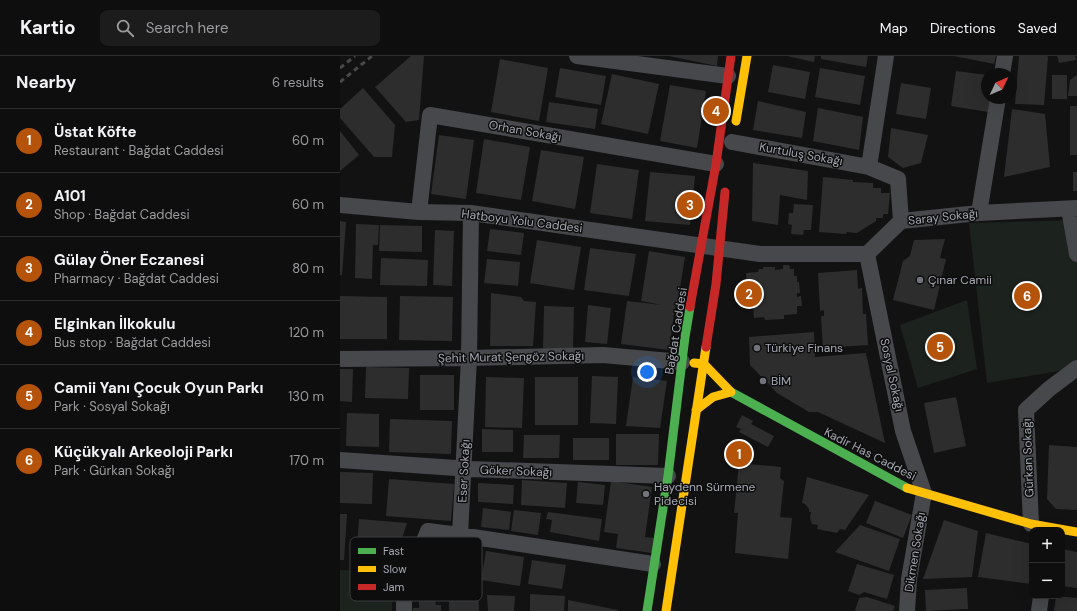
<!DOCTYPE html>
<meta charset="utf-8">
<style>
body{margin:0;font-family:"DM Sans",sans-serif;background:#1c1c1c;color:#f1f3f6}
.controls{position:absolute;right:12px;bottom:12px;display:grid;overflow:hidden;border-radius:8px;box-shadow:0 4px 16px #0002}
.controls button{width:36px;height:36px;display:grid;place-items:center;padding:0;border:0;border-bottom:1px solid #2e2e2e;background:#0e0e0e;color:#f1f3f6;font:20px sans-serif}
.compass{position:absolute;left:641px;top:12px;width:36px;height:36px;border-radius:50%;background:#0e0e0e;box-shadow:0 4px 16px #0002;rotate:46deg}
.you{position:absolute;left:307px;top:316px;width:14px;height:14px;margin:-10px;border:3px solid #fff;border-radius:50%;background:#1a73e8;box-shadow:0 0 0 6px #1a73e833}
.badge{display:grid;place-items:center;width:26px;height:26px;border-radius:50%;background:#b45309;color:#fff;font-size:13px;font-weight:700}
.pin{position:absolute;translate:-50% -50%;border:2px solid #fff;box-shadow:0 1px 4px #0006}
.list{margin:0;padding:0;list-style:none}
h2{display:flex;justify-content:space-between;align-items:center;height:52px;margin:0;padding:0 16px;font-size:17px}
h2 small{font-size:13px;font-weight:400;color:#9b9c9e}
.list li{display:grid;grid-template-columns:26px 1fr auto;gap:12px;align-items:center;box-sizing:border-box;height:64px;padding:0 16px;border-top:1px solid #2e2e2e}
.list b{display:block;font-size:15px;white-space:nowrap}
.list p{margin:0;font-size:13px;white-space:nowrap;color:#9b9c9e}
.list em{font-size:13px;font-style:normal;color:#9b9c9e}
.icon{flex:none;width:22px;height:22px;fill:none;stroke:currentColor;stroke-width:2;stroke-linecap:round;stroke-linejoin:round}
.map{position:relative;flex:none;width:737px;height:555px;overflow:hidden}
header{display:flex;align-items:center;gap:24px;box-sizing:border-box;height:56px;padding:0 20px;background:#0e0e0e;border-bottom:1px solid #2e2e2e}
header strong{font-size:19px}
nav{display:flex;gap:22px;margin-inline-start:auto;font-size:14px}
.search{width:280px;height:36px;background:#1c1c1c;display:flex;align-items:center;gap:10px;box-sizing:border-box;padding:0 14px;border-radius:8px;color:#9b9c9e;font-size:15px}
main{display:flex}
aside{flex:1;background:#0e0e0e}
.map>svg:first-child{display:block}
.green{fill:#1c221d}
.building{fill:#2d2d2e}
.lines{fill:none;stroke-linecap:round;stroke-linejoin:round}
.street{stroke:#46484b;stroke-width:16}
.fast{stroke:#4caf50;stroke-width:9}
.slow{stroke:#ffc107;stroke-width:9}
.jam{stroke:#c62828;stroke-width:9}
.rail{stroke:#48494b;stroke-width:3;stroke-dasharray:5 4;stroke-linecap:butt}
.poi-dot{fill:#71747a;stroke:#0d0d0e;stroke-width:1.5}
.labels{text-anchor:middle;stroke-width:3;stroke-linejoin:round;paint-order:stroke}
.street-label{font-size:12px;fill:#a4a8b2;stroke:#0d0d0e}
.poi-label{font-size:12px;fill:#a4a8b2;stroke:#0d0d0e;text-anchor:start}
.key{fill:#0d0d0e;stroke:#3a3c3f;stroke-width:1}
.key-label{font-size:11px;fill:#a4a8b2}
</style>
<header>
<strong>Kartio</strong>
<div class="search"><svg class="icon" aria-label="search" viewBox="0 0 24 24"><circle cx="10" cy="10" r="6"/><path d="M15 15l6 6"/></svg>Search here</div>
<nav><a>Map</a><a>Directions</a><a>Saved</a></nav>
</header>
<main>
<aside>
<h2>Nearby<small>6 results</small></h2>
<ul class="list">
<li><span class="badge">1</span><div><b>Üstat Köfte</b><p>Restaurant · Bağdat Caddesi</p></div><em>60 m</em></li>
<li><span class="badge">2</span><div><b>A101</b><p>Shop · Bağdat Caddesi</p></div><em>60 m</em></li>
<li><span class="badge">3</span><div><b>Gülay Öner Eczanesi</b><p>Pharmacy · Bağdat Caddesi</p></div><em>80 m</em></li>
<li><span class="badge">4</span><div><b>Elginkan İlkokulu</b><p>Bus stop · Bağdat Caddesi</p></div><em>120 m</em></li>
<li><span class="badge">5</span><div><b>Camii Yanı Çocuk Oyun Parkı</b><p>Park · Sosyal Sokağı</p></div><em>130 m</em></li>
<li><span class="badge">6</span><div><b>Küçükyalı Arkeoloji Parkı</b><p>Park · Gürkan Sokağı</p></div><em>170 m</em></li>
</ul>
</aside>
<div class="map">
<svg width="737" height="555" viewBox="0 0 737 555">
<rect width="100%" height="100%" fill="#121213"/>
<path class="green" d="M737 164V312L647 327 629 167Z
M627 244 637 313 578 332 560 269Z
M0 514 53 516 52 555H0Z"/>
<path class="building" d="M71 0H84L79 64 66 66 35 31Z
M329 0H378L377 10Z
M447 0H475L474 6Z
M481 0H528L526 11 481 3Z
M614 0H656L654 8Z
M679 0H707L708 1 704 49 675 48Z
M717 0H735L736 4 719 7Z
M160 3 208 12 199 65 151 56Z
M433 9 470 16 465 43 428 36Z
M220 12 266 20 261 49 215 41Z
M480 12 525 20 520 49 475 41Z
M616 15 647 19V42H651L648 56 611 50Z
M272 18 319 28 308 78 261 68Z
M712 19H727V43H712Z
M737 19V40H728L730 24Z
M561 27 591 32 586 63 556 58Z
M330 29 366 35 357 92 320 85Z
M23 32 55 69 52 101H34L0 62V53Z
M418 45 466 56 462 82 413 74Z
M209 46 258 53 255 73 206 66Z
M730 50H737V99H730Z
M478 52 523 61 519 94 473 85Z
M672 53 705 58 710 111 664 121Z
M551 72 588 79 581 107 563 112 548 101Z
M0 75 19 99 0 115Z
M99 79 134 84 126 143 91 138Z
M144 83 190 91 181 144 136 137Z
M201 94 244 101 235 153 192 145Z
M413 107 468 115 467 144 440 139 438 169 412 165Z
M257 108 299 114 292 163 250 157Z
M310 116 355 120 350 169 305 165Z
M733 116H737V135H733Z
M483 121 513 124V126L533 127V132H541V137H550L548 158H543V162H536V165L517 177 507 176 506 178 479 176Z
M454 148 473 149 471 174H464L463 179 451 178 452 169 448 168 449 157H453Z
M0 165 6 166 2 219H0Z
M16 168 39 169 38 189H33L32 223 15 222Z
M40 169 82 170V196L39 195Z
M150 173 184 177 181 199 147 195Z
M95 174 114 175 112 230 93 229Z
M605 183 600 202 606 203 594 254 553 244 563 205 570 200 574 184Z
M197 184 241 191 234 234 190 227Z
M250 192 296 198 289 240 244 234Z
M309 195 345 201 337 251H335L329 294 281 288 287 245 322 249 301 245Z
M41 202 88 204 87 230 40 229Z
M147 203 180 206 178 230 144 227Z
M443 209H449L450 213H454V220H457V226H459L460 237H457V241L461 240 462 250H457V258L444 259V263L425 264 424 261 414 262 413 251H408L406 217 418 216 419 213H423V211H435V214L443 213Z
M517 214 518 233 522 232 523 258H526L528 289 483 292 481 260H484V254L480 255 478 217Z
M151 237 181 241 184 245 196 246 193 290H150Z
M0 240 47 241V283H0Z
M60 240 113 241 112 285 59 284Z
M248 249 271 252 267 288 245 286Z
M204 250 234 251 233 294 203 293Z
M474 276 475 301 526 297 545 387 478 356H469L437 337 410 309 409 281Z
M26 311 69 312 68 343 25 342Z
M0 313H13L12 346 0 345Z
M80 319H114V354H80Z
M252 320 278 321 276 368 250 367Z
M146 321 184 322 182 372 145 371Z
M195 321H238V369H195Z
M293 321 327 325 320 372 286 370Z
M616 341 626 390 594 397 584 347Z
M7 357 39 358V391L6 390Z
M402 359 413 365 411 368 434 380 428 391 399 376 401 373 396 371Z
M50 363 112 365 111 398 49 396Z
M142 373 173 374V396H142Z
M276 378H319L318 409H276Z
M184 379H220L219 402H183Z
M233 382H269V404H233Z
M709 389 737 391V454L716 453 707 443Z
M399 407 441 411 440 422 444 425 440 461 452 462 448 503 395 497 398 457H394Z
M0 416 33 417 32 448 0 447Z
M467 421 529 439 505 474 500 473 497 477 477 473 478 469 472 468 470 462 471 456H469V453L465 448 462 447Z
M49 423 114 428 111 465 46 460Z
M182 424 227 427 225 452 181 449Z
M271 425 312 431 305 481 314 482 312 497 276 492 278 478 264 476Z
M238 426 265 429 263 449 236 447Z
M138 427 174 429 173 448 138 446Z
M535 445 572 459 563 482 526 467Z
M143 452 171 456 169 474 141 471Z
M174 454 201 457 198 479 171 475Z
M208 456 262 463 259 485 210 476 212 464 206 463Z
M0 458H7L4 504H0Z
M19 463 67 467 54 508 16 505Z
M604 464 638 475 632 521 583 523Z
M520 469 560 483 549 515 495 496Z
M646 477 692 488V528L638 521Z
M722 493 737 496V532L722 530Z
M146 495 184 501 180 530 141 524Z
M192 504 226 509 222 533 188 528Z
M517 508 554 519 547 543 524 536 519 539 508 535Z
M627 532 628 553 586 555 585 534Z
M138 534 139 555H109V535Z
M190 538 225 540 224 555H190Z
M147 539 175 540 174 555H148Z
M716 540 737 542V555H714Z
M527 541 555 550 553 555H515L519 542Z
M95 542 96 549H101V555H73V552H79V543Z
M228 544 278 554V555H228Z"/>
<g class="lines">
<path class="street" d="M237 0 388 20
M546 0 529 111 558 123 561 165
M662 18 665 0
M392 86 529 111
M0 149 79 156 131 157 420 198H527L561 165 639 157 737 152
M729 153 737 198
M79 156 90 59 376 108
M131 157 129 302 120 479 313 508
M639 157 658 42
M527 198 563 375 584 437 569 523 567 555
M0 303 129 302 263 299 342 306
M0 404 130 413 328 420
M691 468 686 354 709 333 737 312
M64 555V533L88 475 120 479
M699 555 701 540"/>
<path class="fast" d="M391 336 567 432
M307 555 328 420 345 281 350 251"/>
<path class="slow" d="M396 65 407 0
M354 307 364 308 391 336 373 341 356 354
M567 432 691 468 737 476
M326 555 366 291"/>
<path class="jam" d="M350 251 376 108 391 0
M366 291 376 228 385 136"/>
<path class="rail" d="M0 12 15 0
M0 26 32 0"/>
</g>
<g class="poi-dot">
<circle cx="580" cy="224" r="4"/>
<circle cx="417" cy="292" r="4"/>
<circle cx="423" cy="325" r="4"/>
<circle cx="306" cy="438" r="4"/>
</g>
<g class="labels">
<g class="street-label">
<text transform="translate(185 75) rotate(10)" y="4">Orhan Sokağı</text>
<text transform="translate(461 98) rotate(10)" y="4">Kurtuluş Sokağı</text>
<text transform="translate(603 161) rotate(-6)" y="4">Saray Sokağı</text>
<text transform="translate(182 165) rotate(7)" y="4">Hatboyu Yolu Caddesi</text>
<text transform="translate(336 275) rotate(-81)" y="4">Bağdat Caddesi</text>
<text transform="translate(171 301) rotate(-1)" y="4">Şehit Murat Şengöz Sokağı</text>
<text transform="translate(552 319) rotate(78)" y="4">Sosyal Sokağı</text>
<text transform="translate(530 398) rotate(27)" y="4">Kadir Has Caddesi</text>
<text transform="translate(688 402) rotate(-92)" y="4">Gürkan Sokağı</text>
<text transform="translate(124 415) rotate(-87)" y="4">Eser Sokağı</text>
<text transform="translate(176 415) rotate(2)" y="4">Göker Sokağı</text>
<text transform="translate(575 496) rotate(-81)" y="4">Dikmen Sokağı</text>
</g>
<g class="poi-label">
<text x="588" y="228">Çınar Camii</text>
<text x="425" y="296">Türkiye Finans</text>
<text x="431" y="329">BİM</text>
<text x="314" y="435">Haydenn Sürmene<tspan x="314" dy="14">Pidecisi</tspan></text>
</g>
</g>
<rect x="10" y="481" width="132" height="64" rx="6" class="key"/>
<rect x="18" y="492" width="18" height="6" fill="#4caf50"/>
<rect x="18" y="510" width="18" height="6" fill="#ffc107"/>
<rect x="18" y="528" width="18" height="6" fill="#c62828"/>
<g class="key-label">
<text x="43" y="499">Fast</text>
<text x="43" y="517">Slow</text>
<text x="43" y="535">Jam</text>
</g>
</svg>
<div class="controls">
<button>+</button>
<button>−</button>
</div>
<svg class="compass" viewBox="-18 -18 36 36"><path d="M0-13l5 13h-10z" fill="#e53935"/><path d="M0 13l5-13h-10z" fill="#9b9c9e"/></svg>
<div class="you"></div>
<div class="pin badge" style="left:399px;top:398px">1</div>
<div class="pin badge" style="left:409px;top:238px">2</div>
<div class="pin badge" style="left:350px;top:149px">3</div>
<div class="pin badge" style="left:376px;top:55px">4</div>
<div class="pin badge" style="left:600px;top:291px">5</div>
<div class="pin badge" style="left:687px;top:240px">6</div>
</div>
</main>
